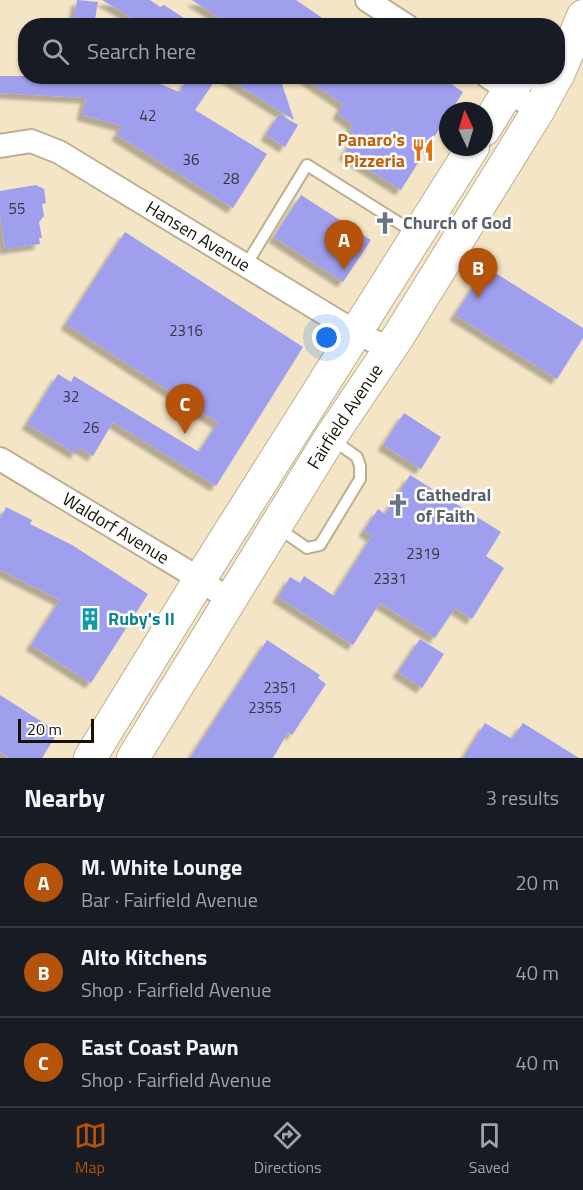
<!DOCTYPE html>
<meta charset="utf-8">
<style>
body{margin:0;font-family:"Titillium Web",sans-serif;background:#20242c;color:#f1f3f6}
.compass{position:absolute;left:439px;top:102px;width:54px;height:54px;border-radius:50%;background:#171b24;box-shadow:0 2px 4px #0004;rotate:356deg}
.scale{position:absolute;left:18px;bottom:15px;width:76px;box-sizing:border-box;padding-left:6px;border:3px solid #171207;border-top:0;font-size:16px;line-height:21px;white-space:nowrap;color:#171207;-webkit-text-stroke:4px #fff;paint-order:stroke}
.you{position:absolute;left:327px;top:338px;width:21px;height:21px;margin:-15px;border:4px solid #fff;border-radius:50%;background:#1a73e8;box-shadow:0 0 0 9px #1a73e833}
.badge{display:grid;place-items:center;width:39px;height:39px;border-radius:50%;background:#b45309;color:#fff;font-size:20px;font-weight:700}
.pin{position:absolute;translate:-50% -50px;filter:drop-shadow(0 2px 3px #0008)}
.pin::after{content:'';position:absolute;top:32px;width:21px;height:18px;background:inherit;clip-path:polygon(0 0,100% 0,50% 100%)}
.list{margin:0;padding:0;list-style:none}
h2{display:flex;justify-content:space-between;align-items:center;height:78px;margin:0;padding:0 24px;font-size:26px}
h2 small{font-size:20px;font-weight:400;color:#9ea1a6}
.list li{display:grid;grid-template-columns:39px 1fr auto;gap:18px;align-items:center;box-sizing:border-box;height:90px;padding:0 24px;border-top:2px solid #363941}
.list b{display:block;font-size:22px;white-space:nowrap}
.list p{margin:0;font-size:20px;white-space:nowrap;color:#9ea1a6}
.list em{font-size:20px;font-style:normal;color:#9ea1a6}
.icon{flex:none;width:33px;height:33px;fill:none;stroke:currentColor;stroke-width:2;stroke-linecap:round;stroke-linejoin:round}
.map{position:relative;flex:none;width:583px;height:758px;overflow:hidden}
.search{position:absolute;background:#171b24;box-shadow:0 2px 4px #0004;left:18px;right:18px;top:18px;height:66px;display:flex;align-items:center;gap:15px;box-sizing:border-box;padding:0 21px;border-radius:24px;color:#9ea1a6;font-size:22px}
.sheet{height:348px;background:#171b24}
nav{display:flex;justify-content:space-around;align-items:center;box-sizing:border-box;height:84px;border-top:2px solid #363941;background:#171b24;font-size:16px;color:#9ea1a6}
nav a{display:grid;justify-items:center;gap:3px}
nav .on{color:#b45309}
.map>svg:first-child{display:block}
.building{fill:#9f9fee;filter:url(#shadow)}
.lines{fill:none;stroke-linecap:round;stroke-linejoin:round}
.service-casing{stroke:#bdb092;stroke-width:14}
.minor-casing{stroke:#bdb092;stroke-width:26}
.secondary-casing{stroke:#bdb092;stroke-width:34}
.service{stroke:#fff;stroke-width:10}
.minor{stroke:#fff;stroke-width:22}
.secondary{stroke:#fff;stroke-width:32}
.labels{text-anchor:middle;stroke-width:5;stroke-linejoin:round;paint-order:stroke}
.number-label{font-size:15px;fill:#393541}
.food-label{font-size:18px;font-weight:bold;fill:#c56008;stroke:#fff;text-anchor:end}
.worship-label{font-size:18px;font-weight:bold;fill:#5b616d;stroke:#fff;text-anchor:start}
.street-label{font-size:18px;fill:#171207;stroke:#fff}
.culture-label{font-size:18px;font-weight:bold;fill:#0d838f;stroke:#fff;text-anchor:start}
</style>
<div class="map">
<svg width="583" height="758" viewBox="0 0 583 758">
<defs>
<filter id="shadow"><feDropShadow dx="-5.5" dy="5.5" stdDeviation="1.5" flood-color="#0004"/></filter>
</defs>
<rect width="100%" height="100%" fill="#f3e5c6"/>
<path class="building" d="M77 0 98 2 94 25 73 21Z
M102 0H150L160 7 164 5 196 26H116V23L131 17Z
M192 0H296L334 26H232Z
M0 76H142L179 92 190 76H218L195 110 267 154 233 208 117 135 122 126 82 115 86 98 0 93Z
M224 76H271L282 84 294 120Z
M302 76H439L463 92 451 111H448V115L401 190 344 154 356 135 349 131 353 125 338 114 343 104Z
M279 114 298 125 285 147 266 135Z
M36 185 44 189 46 203 42 204 44 216 39 222 42 238H39L40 244 5 249 0 216V191Z
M301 195 371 240 343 282 274 237Z
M125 232 303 347 216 486 113 422 93 456 79 447 76 454 27 424 58 374 71 382 74 376 199 452 218 423 66 324Z
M486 267 583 328V338L557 379 455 315Z
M404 413 441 437 421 469 383 445Z
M410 475 501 532 486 556 504 568 472 619 455 608 435 638 380 603 353 645 278 597 290 577 300 583 304 576 334 596 372 536 364 531 378 509 385 514Z
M6 507 32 520 30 524 72 545 148 594 91 683 31 645 60 600 0 570V519Z
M420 639 444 654 422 688 398 672Z
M267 640 320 675 318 678 326 684 292 735 288 732 273 758H190Z
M0 695 58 732 42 758H9L0 752Z
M485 723 512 739 523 723 579 758H463Z"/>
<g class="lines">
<g class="service-casing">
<path id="service" d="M246 265 307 165 415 233
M278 528 307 548 320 545 360 479V466L357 457 333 440"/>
</g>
<g class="minor-casing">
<g id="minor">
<path d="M367 0 407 26"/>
<path d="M487 76 538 111"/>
<path id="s1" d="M0 146 31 141 59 152 357 333 390 349"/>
<path id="s2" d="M0 459 200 579 230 601"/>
</g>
</g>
<g class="secondary-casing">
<g id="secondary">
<path d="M558 75 583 16"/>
<path d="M484 130 509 90 521 76"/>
<path d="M90 758 200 579 473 147"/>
<path id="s3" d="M133 758 330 438 398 337 538 111 557 76"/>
</g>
</g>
<use href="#service" class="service"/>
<use href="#minor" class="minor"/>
<use href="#secondary" class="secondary"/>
</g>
<defs>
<g id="restaurant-bare" transform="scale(1.8)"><path d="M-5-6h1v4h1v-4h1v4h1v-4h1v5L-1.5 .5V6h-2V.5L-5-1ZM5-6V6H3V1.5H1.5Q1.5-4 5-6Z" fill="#e8710a" stroke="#fff" stroke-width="2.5" paint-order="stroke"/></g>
<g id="church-bare" transform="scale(1.8)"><path d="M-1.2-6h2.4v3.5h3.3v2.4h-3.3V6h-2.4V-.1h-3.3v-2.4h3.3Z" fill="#6b7280" stroke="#fff" stroke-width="2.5" paint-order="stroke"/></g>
<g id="building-bare" transform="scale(1.8)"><path d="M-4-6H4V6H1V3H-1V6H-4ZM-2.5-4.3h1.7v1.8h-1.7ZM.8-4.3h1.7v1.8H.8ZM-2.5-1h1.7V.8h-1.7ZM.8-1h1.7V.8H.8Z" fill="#0f9aa8" stroke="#fff" stroke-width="2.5" paint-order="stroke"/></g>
</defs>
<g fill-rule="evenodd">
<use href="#restaurant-bare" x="423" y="150"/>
<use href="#church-bare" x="385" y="223"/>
<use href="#church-bare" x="398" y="505"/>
<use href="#building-bare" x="90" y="619"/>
</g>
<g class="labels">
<g class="number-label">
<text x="148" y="121">42</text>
<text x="191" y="165">36</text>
<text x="231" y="184">28</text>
<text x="17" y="214">55</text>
<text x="186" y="336">2316</text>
<text x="71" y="402">32</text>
<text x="91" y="433">26</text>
<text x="423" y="559">2319</text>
<text x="390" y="584">2331</text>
<text x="280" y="693">2351</text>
<text x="265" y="713">2355</text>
</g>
<g class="food-label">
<text x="405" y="146">Panaro's<tspan x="405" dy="21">Pizzeria</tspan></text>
</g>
<g class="worship-label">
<text x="403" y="229">Church of God</text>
<text x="416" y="501">Cathedral<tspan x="416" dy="21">of Faith</tspan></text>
</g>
<g class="street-label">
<text dy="6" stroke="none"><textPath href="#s1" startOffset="224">Hansen Avenue</textPath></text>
<text dy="6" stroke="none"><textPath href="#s3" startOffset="402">Fairfield Avenue</textPath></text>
<text dy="6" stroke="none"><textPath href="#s2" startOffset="135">Waldorf Avenue</textPath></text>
</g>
<g class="culture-label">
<text x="108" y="625">Ruby's II</text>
</g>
</g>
</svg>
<svg class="compass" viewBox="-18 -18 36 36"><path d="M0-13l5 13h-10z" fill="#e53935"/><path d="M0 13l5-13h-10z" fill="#9ea1a6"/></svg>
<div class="scale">20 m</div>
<div class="you"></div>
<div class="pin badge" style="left:344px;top:270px">A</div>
<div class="pin badge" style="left:478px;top:298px">B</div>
<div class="pin badge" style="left:185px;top:434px">C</div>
<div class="search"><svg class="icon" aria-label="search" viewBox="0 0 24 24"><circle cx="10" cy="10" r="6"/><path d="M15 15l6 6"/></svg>Search here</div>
</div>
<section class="sheet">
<h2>Nearby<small>3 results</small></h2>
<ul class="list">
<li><span class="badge">A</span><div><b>M. White Lounge</b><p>Bar · Fairfield Avenue</p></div><em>20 m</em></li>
<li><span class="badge">B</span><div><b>Alto Kitchens</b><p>Shop · Fairfield Avenue</p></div><em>40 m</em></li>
<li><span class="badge">C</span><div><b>East Coast Pawn</b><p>Shop · Fairfield Avenue</p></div><em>40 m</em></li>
</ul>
</section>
<nav>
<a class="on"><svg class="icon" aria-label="map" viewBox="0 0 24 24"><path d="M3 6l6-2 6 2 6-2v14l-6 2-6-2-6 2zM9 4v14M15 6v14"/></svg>Map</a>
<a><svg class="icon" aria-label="directions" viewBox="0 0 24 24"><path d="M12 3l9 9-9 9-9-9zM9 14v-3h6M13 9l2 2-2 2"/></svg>Directions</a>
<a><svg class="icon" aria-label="saved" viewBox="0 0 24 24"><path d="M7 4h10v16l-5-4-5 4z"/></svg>Saved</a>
</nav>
